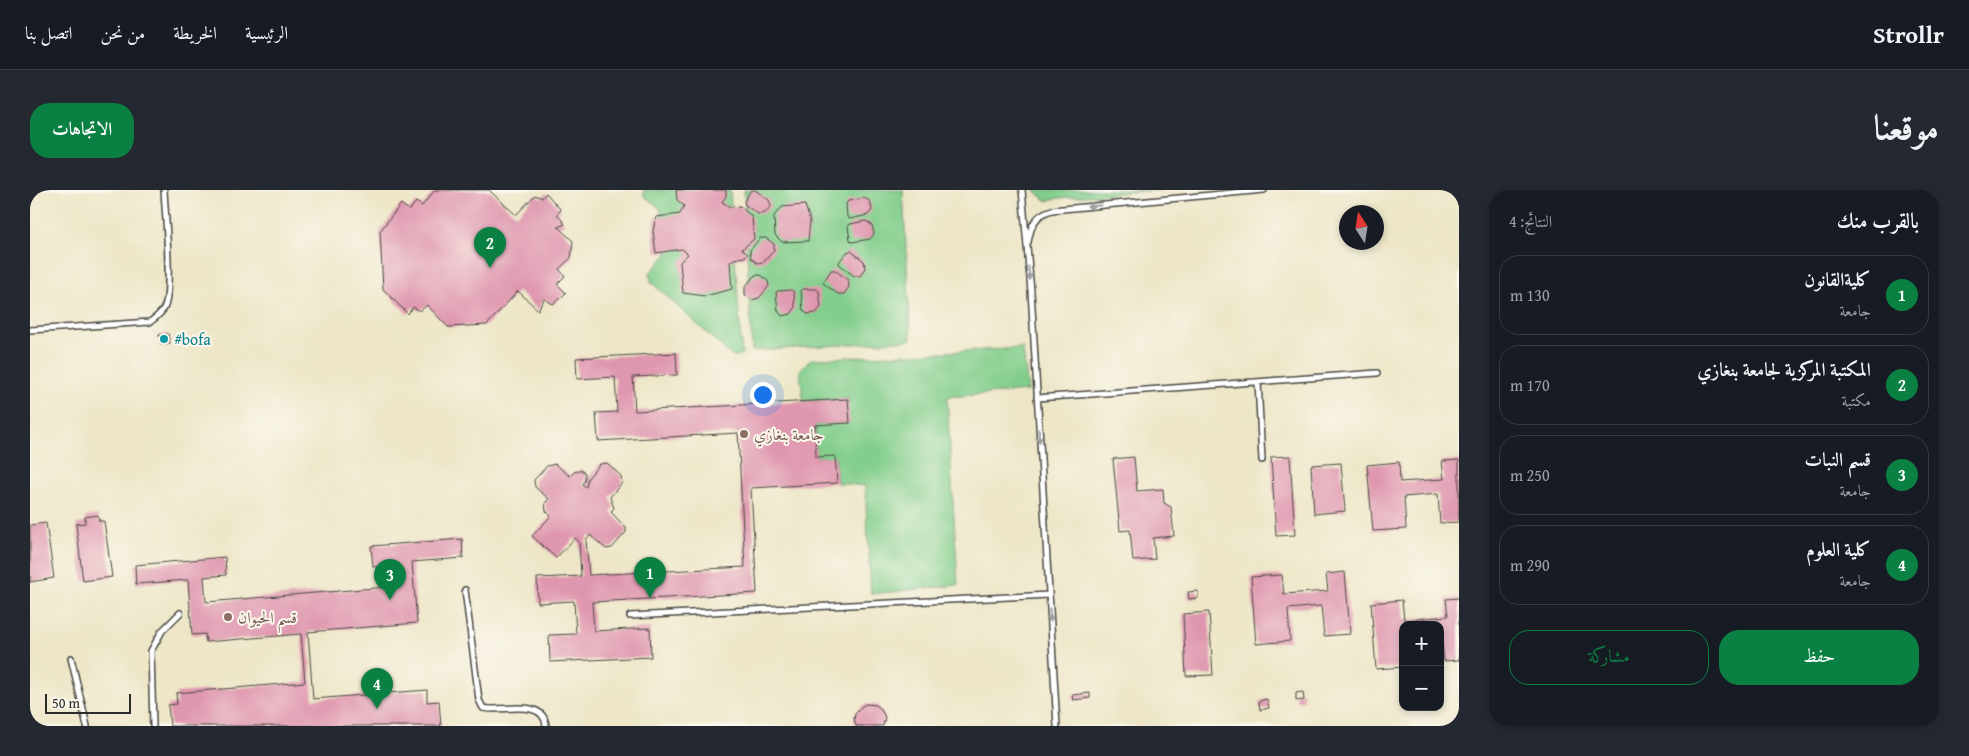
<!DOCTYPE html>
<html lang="ar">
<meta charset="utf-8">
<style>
body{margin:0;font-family:"Gentium Book Plus",Amiri,serif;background:#242831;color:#f1f3f6;direction:rtl}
.controls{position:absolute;right:15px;bottom:15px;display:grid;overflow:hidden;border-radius:10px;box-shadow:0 2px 8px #0003}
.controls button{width:45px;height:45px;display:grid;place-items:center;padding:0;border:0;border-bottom:1px solid #363941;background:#171b24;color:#f1f3f6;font:25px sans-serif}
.compass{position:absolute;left:1309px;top:15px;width:45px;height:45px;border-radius:50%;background:#171b24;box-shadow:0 2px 8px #0003;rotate:348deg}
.scale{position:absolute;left:15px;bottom:12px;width:86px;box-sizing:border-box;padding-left:5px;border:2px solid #2b2b2b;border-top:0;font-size:14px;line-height:18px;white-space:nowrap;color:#2b2b2b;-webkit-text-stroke:4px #fbf7ec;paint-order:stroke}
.you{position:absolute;left:732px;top:204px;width:18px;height:18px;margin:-12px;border:4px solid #fff;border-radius:50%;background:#1a73e8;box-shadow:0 0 0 8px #1a73e833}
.badge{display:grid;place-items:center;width:32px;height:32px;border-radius:50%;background:#0b8043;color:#fff;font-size:16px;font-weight:700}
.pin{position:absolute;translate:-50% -41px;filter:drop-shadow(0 1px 2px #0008)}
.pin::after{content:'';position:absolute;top:26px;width:18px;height:15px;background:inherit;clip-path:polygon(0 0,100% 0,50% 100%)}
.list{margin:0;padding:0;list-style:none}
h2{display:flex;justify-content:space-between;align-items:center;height:65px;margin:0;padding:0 20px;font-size:21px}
h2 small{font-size:16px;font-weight:400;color:#9ea1a6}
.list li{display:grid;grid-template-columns:32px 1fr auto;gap:15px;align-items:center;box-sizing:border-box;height:80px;margin:0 10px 10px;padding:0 10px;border:1px solid #363941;border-radius:20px}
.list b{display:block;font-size:19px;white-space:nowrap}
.list p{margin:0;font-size:16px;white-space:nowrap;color:#9ea1a6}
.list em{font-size:16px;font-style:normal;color:#9ea1a6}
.actions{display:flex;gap:10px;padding:15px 20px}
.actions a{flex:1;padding:11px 0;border:1px solid #0b8043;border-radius:20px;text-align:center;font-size:18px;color:#0b8043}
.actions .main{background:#0b8043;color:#fff}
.map{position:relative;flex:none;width:1429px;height:536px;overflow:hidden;direction:ltr;border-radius:20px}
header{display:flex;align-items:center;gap:30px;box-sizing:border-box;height:70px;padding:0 25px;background:#171b24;border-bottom:1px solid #363941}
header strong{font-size:24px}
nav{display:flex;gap:28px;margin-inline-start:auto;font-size:18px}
.intro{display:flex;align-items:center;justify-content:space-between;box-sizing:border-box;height:120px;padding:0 30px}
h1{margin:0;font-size:35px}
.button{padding:12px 22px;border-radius:20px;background:#0b8043;color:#fff;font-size:18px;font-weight:700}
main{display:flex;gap:30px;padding:0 30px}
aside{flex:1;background:#171b24;border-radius:20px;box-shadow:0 2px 8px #0003}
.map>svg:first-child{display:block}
.green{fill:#82ce8c;stroke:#567c5c}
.building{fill:#df97af}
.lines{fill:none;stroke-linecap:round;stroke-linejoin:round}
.lane-casing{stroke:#484742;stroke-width:8}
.lane{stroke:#fff;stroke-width:5}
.oneway{fill:#a0a0a0}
.culture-dot{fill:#0f9aa8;stroke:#fbf7ec;stroke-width:2}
.education-dot{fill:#8d6e63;stroke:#fbf7ec;stroke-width:2}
.labels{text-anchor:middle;stroke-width:4;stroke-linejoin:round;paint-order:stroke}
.culture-label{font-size:16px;fill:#0d838f;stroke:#fbf7ec;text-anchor:start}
.education-label{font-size:16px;fill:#785e54;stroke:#fbf7ec;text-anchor:start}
</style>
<header>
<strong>Strollr</strong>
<nav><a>الرئيسية</a><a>الخريطة</a><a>من نحن</a><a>اتصل بنا</a></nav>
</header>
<div class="intro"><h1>موقعنا</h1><a class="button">الاتجاهات</a></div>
<main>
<aside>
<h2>بالقرب منك<small>النتائج: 4</small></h2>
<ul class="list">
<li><span class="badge">1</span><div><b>كليةالقانون</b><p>جامعة</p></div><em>130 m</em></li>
<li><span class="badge">2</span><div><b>المكتبة المركزية لجامعة بنغازي</b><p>مكتبة</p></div><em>170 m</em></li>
<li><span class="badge">3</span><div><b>قسم النبات</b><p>جامعة</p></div><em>250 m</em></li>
<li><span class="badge">4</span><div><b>كلية العلوم</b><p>جامعة</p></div><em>290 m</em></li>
</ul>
<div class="actions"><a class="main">حفظ</a><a>مشاركة</a></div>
</aside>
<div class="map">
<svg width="1429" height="536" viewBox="0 0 1429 536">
<rect width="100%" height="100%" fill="#fbf7ec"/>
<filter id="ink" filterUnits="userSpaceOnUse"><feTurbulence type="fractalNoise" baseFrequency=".02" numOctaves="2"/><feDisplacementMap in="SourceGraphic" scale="10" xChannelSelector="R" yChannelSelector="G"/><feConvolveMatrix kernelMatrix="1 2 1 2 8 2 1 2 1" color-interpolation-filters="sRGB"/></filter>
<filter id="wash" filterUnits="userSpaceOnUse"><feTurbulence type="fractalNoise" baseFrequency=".0096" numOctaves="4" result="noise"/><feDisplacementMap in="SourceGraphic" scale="20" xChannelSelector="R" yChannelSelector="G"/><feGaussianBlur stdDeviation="1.12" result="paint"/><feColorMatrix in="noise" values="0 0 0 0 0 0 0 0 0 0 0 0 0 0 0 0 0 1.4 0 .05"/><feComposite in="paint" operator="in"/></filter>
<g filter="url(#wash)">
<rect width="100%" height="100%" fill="#ede6c7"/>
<path class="green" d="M614 0H700L712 164 703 167 622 93 619 84 637 64 630 18 614 6Z
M714 0H873L881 150 722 161Z
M1004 0H1130L1029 8 1017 11Z
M993 158 998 201 917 207 928 395 841 404 835 296 807 293 805 267H786L785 235 819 233 818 209 773 211 770 180 781 169Z"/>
<g id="blocks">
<path class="building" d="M405 0H459L486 25 505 5 512 8 516 3 531 20 527 24 535 34 528 37 543 51 541 68 529 79 535 86 527 94 536 103 523 114 514 109 508 120 488 101 457 135 418 137 397 115 390 121 383 117 378 124 353 99 350 41 371 14 379 20 386 12 392 16Z
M646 0H696V6L692 12 700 17 710 16 722 27 724 49 712 59 718 64 714 67 704 69 700 72 702 99 675 106 653 103 650 72 658 64 652 59 626 63 623 41 626 27 650 24 654 16 647 10Z
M721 0H725L739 10 741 16 735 23 728 24 715 15 714 11Z
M834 8 840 11 842 20 838 25 820 29 817 27 816 14 818 11Z
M775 15 780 31 778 51 752 52 745 45 744 26 752 17Z
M836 31 842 35 844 44 840 49 822 52 820 50 818 37 820 34Z
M730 48H736L744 54V60L734 72 727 73 721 68 720 60Z
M821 61 834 71 835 78 830 86H824L809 74V72L817 62Z
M801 80H805L818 90 819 97 814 104H808L793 93Z
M725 85H731L738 91 739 96 729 108 722 110 715 105V97Z
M773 99H786L789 101 791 117 786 123 777 124 773 120 771 101Z
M761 100 764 102 765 118 761 124 752 126 748 121 746 102 748 101Z
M138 144 140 154 131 155 129 145Z
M646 163 647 185 603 187 605 221 818 209 820 233 785 235 786 267 805 266 807 293 721 298 727 403 562 412 564 441 620 438 621 467 520 472 519 445 546 444 544 411 508 413 507 388 551 386 549 352 545 348 526 368 502 346 521 326 516 321 515 313 519 309 505 297 504 290 517 276 525 274 540 286 544 282 551 280 555 283V290L552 294 556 297 558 288 570 274 577 273 591 286 592 293 580 307 584 318 581 322 596 338V342L582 358 576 359 560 345 556 350 559 385 715 377 708 243 568 251 566 223 587 222 585 187 547 189 546 168Z
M1260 266 1265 345 1246 346 1241 267Z
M1104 267 1107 301 1133 299 1134 313 1141 317 1144 346 1123 348 1125 369 1103 371 1100 340 1090 341 1083 269Z
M1429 270V332L1410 333 1408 304 1374 307 1376 339 1343 341 1337 275 1369 272 1370 292 1414 289 1412 271Z
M1311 273 1315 321 1284 324 1281 275Z
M68 325 69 331H74L82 387 53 391 46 334 55 333V327Z
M16 333 24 388 0 392V335Z
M432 349 433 368 382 372 387 433 278 442 283 509 397 500V512L409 511 411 536H140L138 515 147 514 146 503 275 492 271 444 176 452 175 444 162 445 158 390 106 394 105 375 195 367 196 385 174 387 176 412 369 396 368 375 343 377 341 356Z
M1315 382 1320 444 1294 446 1291 416 1258 419 1260 451 1226 454 1221 387 1252 385 1254 404 1298 401 1296 384Z
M1168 401V408L1159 409 1158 402Z
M1429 408V470L1414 471 1410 435H1373V477L1346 479 1341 413 1372 410 1374 430 1418 426 1416 409Z
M1179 422 1183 485 1156 486 1153 424Z
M1273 502 1274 510 1266 511V503Z
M1060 503V508L1043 510 1042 505Z
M1237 509 1239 518 1230 520 1229 511Z
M836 514 846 515 850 518 855 527 853 536H826L824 529 825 524 832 516Z"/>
</g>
</g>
<g filter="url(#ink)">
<use href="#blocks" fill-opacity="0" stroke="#484742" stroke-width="1"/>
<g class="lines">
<g class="lane-casing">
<path id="lane" d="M992 0 1001 101 1027 536
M998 52C1001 35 1005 25 1022 20L1234 0
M0 140 120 132C125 128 131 124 134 118 143 103 135 22 134 0
M1228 192 1232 270
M1007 208 1347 183
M435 400 449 510 453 518C471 523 514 507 516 536
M600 426 1019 405
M41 468 57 536
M123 536 121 461 132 441 150 423"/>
</g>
<use href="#lane" class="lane"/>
</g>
<defs><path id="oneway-solid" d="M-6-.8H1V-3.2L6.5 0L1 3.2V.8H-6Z" transform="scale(1.25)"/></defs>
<g class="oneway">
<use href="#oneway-solid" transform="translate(1064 16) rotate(175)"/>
<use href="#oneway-solid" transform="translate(999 83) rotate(85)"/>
<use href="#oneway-solid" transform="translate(1009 246) rotate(87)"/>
<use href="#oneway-solid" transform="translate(1020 425) rotate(87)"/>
</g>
</g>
<circle class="culture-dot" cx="134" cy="149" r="5"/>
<g class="education-dot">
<circle cx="714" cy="244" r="5"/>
<circle cx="198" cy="427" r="5"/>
</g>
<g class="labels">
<g class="culture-label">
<text x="144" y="155">#bofa</text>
</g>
<g class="education-label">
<text x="724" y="250">جامعة بنغازي</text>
<text x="208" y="433">قسم الحيوان</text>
</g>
</g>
</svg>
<div class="controls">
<button>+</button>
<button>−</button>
</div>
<svg class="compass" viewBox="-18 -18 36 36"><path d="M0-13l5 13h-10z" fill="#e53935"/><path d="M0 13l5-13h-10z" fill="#9ea1a6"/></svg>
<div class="scale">50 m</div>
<div class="you"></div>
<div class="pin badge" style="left:620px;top:408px">1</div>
<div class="pin badge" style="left:460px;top:78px">2</div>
<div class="pin badge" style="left:360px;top:410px">3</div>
<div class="pin badge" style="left:347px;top:519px">4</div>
</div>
</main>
